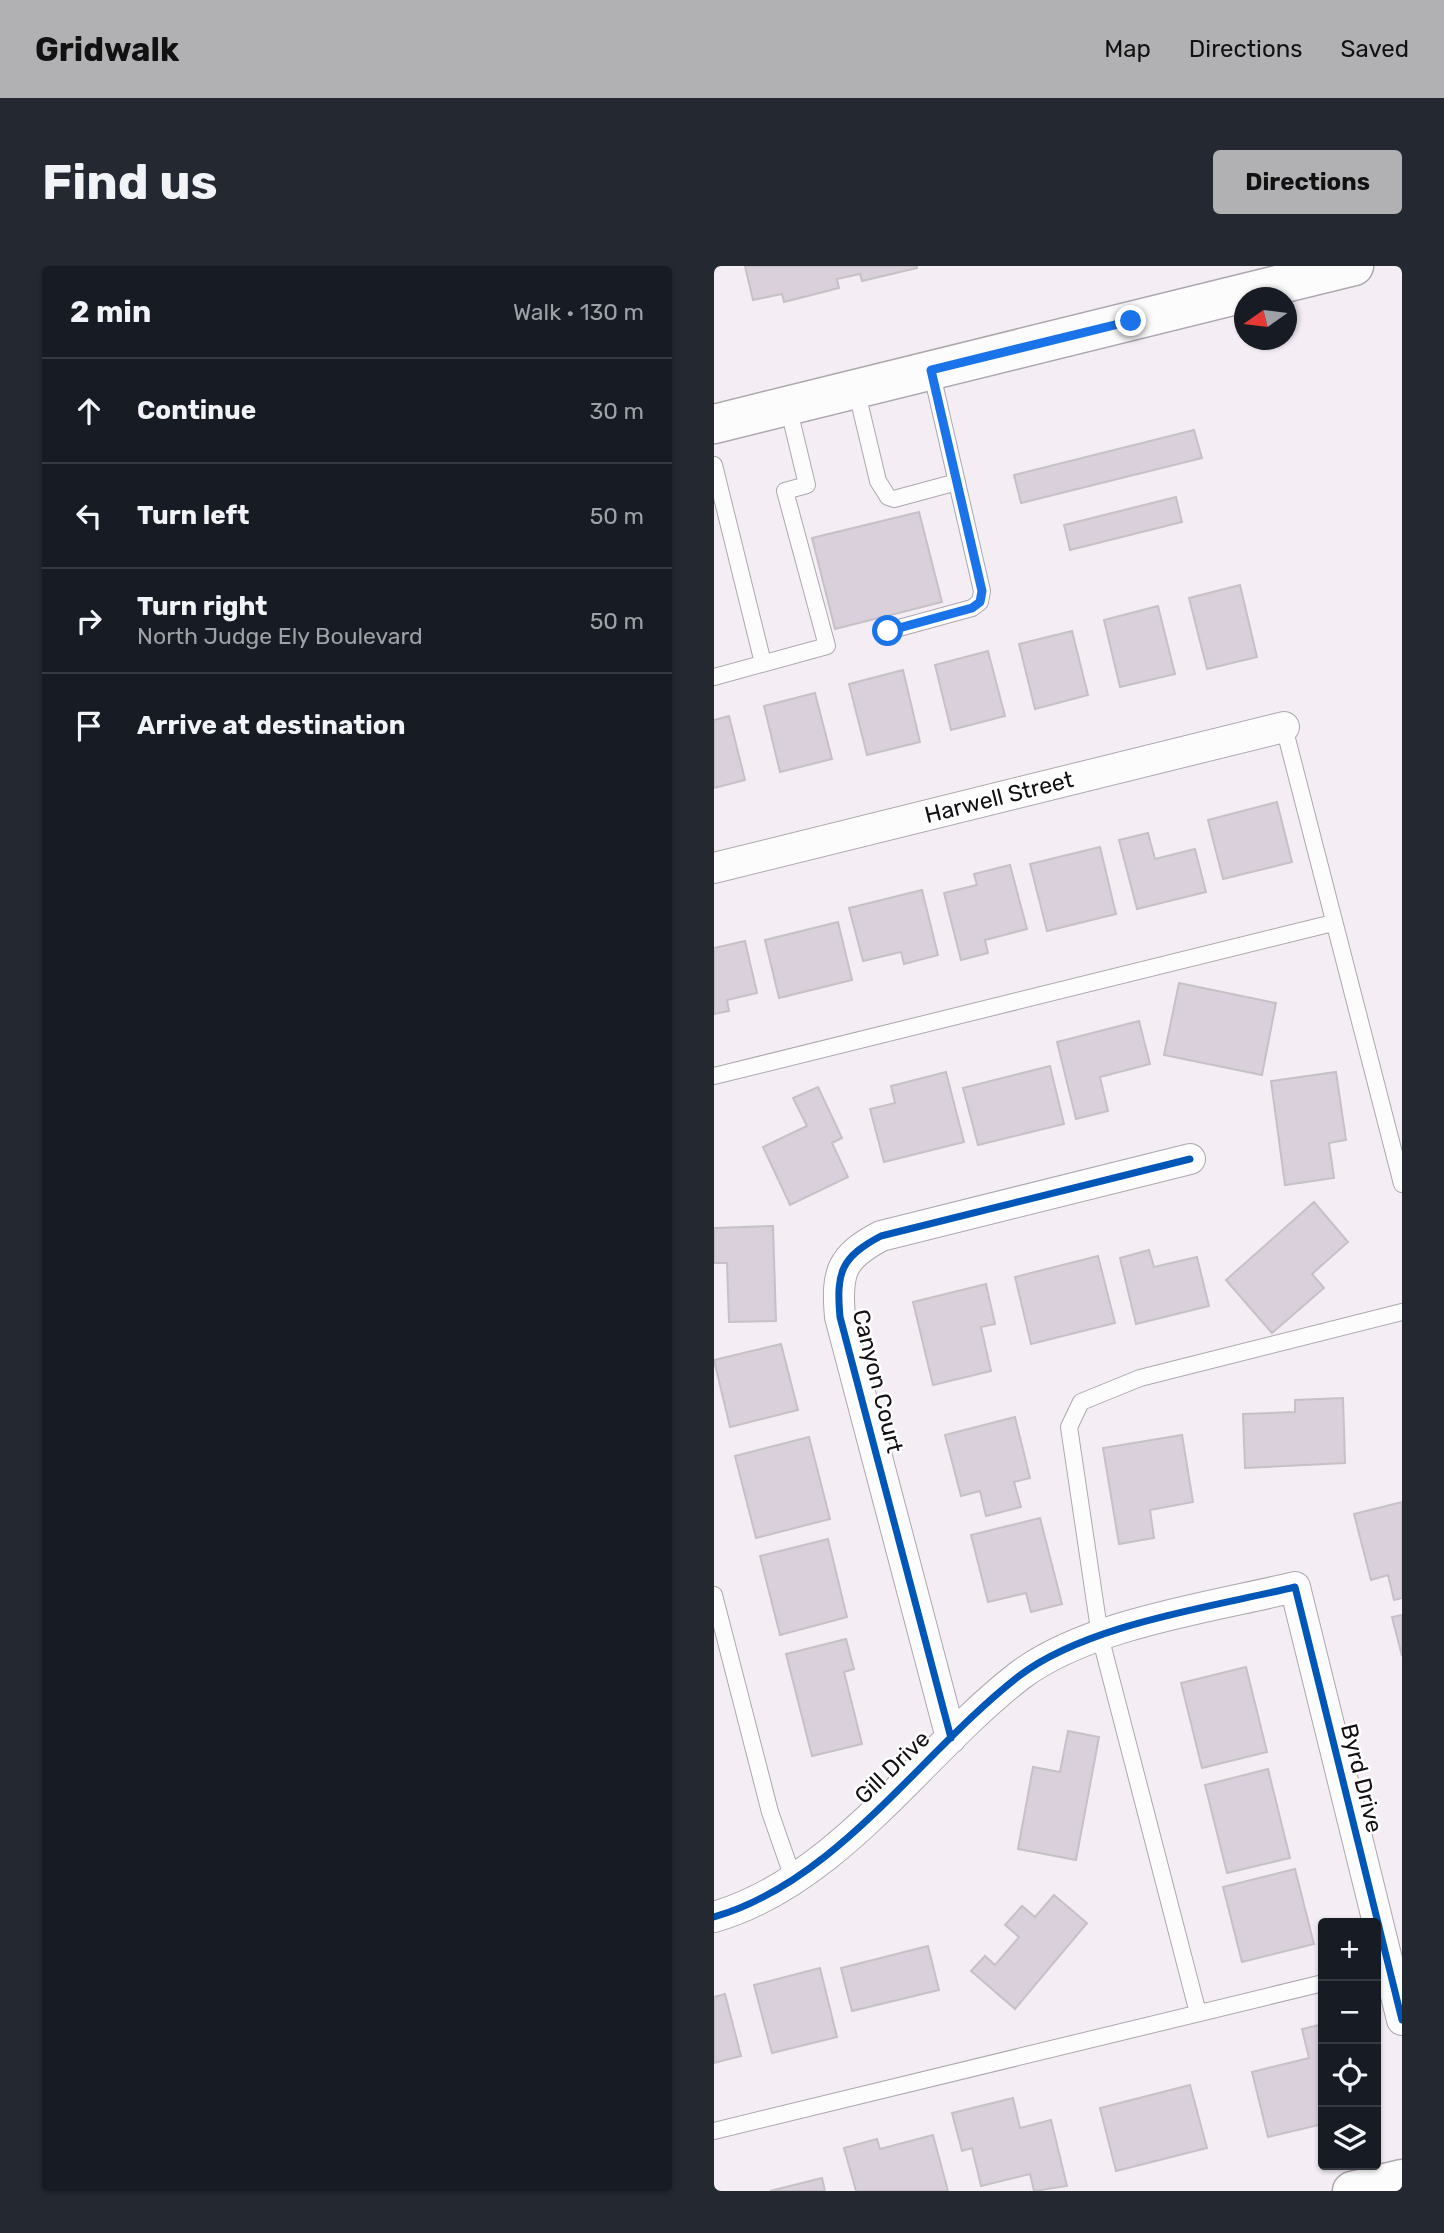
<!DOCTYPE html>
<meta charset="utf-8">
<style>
body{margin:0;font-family:Rubik,sans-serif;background:#242831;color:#f1f3f6}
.controls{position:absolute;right:21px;bottom:21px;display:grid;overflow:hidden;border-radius:7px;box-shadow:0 2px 5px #0004}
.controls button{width:63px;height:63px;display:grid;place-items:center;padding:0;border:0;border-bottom:2px solid #363941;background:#171b24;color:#f1f3f6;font:35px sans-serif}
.compass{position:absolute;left:520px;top:21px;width:63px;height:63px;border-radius:50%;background:#171b24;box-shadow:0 2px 5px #0004;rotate:256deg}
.stop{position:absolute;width:21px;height:21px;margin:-16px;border:5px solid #1a73e8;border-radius:50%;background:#fff}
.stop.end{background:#1a73e8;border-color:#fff;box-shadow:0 2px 7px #0008}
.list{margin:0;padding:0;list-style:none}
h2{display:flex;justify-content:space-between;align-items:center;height:91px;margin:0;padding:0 28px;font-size:30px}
h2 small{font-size:23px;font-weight:400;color:#9ea1a6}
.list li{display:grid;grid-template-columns:46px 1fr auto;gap:21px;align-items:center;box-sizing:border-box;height:105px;padding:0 28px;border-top:2px solid #363941}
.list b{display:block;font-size:26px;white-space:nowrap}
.list p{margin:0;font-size:23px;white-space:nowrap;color:#9ea1a6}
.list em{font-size:23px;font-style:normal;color:#9ea1a6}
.icon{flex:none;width:38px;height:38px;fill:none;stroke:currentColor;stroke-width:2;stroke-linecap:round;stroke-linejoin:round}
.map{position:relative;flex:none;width:688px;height:1925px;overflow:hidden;border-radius:7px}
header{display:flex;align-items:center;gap:42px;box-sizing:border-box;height:98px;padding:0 35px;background:#b1b0b3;color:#111}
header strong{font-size:33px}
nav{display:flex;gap:38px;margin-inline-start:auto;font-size:24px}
.intro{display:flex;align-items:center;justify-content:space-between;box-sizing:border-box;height:168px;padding:0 42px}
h1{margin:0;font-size:49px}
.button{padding:18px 32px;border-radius:7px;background:#b1b0b3;color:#111;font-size:24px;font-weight:700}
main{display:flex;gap:42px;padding:0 42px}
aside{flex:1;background:#171b24;border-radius:7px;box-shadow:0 2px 5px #0004}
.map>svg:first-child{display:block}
.building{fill:#dad0db;stroke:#c5c1c5;stroke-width:2}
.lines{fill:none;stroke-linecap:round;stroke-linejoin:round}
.service-casing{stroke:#aca8ad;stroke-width:18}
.minor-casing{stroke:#aca8ad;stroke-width:32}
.tertiary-casing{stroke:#aca8ad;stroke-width:41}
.secondary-casing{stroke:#aca8ad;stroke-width:41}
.service{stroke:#fdfcfd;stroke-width:16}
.minor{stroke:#fdfcfd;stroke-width:30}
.tertiary{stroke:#fdfcfd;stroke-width:38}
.secondary{stroke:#fdfcfd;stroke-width:38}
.cycleway-casing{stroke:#fff;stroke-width:11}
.cycleway{stroke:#0057b8;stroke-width:7}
.route{stroke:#1a73e8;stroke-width:9}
.labels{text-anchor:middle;stroke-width:5;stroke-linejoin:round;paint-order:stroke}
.street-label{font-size:23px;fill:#131014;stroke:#fff}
</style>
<header>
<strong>Gridwalk</strong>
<nav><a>Map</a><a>Directions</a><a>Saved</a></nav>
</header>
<div class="intro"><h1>Find us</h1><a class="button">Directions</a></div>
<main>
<aside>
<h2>2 min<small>Walk · 130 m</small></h2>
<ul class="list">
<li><svg class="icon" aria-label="ahead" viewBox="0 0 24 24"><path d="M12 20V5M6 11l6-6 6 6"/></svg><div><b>Continue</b></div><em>30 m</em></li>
<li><svg class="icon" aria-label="left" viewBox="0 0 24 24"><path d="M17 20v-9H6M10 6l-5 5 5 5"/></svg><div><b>Turn left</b></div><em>50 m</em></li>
<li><svg class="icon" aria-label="right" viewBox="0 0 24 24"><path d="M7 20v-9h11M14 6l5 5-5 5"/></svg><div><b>Turn right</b><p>North Judge Ely Boulevard</p></div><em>50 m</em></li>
<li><svg class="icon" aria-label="arrive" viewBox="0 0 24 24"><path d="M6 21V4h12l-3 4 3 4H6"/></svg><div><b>Arrive at destination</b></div></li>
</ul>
</aside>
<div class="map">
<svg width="688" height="1925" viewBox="0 0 688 1925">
<rect width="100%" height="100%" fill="#f4eef4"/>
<path class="building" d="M31 0H203V2L148 15 146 8 123 13 125 22 70 36 68 28 39 34Z
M480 164 488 192 307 237 300 209Z
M462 231 468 256 356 284 350 259Z
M205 246 228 336 121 363 98 272Z
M526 319 543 391 493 403 475 332Z
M444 340 461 408 406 421 390 354Z
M358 365 374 429 321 443 305 378Z
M274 385 291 450 237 464 221 399Z
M189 404 206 476 153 489 135 418Z
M101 427 118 493 66 506 50 440Z
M15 450 31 514 0 522V454Z
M563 536 578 596 509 613 494 554Z
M434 567 441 593 481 583 492 626 423 643 405 574Z
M386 581 402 648 333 665 316 598Z
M296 599 313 663 271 674 274 687 247 694 230 627 263 619 260 608Z
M208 624 224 689 190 698 187 686 149 695 135 642Z
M124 656 138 714 65 732 51 674Z
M31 675 43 727 13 734 15 745 0 748V682Z
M465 717 562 737 548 809 450 789Z
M425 755 436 798 386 811 394 845 362 853 343 776Z
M336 800 350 858 264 879 249 822Z
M232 806 250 876 170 896 156 843 181 837 177 820Z
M622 806 632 874 615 877 620 912 571 919 557 815Z
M104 821 128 872 118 877 134 911 76 939 49 881 93 860 79 832Z
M600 936 634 976 598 1008 610 1022 558 1067 512 1014Z
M59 960 62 1055 15 1056 13 997H0V962Z
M435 984 440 1001 483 991 495 1040 422 1058 406 992Z
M384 990 401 1057 317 1078 301 1011Z
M272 1018 281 1058 267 1061 277 1105 219 1119 199 1036Z
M67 1078 84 1144 16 1161 0 1094Z
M629 1132 631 1197 531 1202 529 1148 581 1146V1134Z
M301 1151 316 1212 300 1216 307 1241 272 1250 266 1225 247 1230 231 1169Z
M468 1169 479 1236 436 1244 440 1272 405 1278 389 1182Z
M95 1171 116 1253 42 1272 21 1190Z
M688 1236V1332L680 1334 674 1309 657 1314 640 1248Z
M326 1252 348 1338 317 1346 312 1327 274 1336 257 1269Z
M114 1273 133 1351 66 1369 46 1290Z
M688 1349V1390L678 1351Z
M132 1373 140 1403 130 1406 148 1478 98 1490 72 1388Z
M532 1401 553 1486 488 1502 467 1417Z
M354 1465 385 1471 362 1594 304 1583 319 1501 346 1506Z
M554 1503 576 1592 513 1607 491 1519Z
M581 1603 600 1678 528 1696 509 1621Z
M340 1629 373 1657 301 1743 257 1705 271 1690 281 1699 305 1671 291 1659 308 1640 321 1651Z
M214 1680 225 1724 138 1745 127 1702Z
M106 1702 123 1771 58 1787 40 1719Z
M11 1728 27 1790 0 1797V1731Z
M609 1758V1858L554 1871 538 1806 595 1792 588 1763Z
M476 1819 493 1882 402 1905 386 1842Z
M299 1832 306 1862 337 1854 353 1920 320 1925 316 1908 267 1920 258 1882 248 1885 238 1847Z
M219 1869 234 1925H142L130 1882 163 1873 166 1883Z
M108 1912 111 1925H56Z"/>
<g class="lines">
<g class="service-casing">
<path id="service" d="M142 123 164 215 174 231 180 233 243 216
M0 199 49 397
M174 365 258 342 266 336 268 325 217 104
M0 411 113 380 71 225 93 219 74 140
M570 461 688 918
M0 810 619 657
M0 1329 56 1546 79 1612
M484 1747 386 1370 355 1161 367 1136 426 1112 688 1046
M0 1865 609 1717"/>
</g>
<g class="minor-casing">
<path id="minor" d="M0 602 570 461
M237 1472 126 1051C122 1006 127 991 167 970L476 893
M0 1651C124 1615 206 1487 305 1410 373 1358 498 1341 581 1321L688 1754"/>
</g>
<g class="tertiary-casing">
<path id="tertiary" d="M638 1925 688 1913"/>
</g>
<g class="secondary-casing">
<path id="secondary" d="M0 158 640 0"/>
</g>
<use href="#service" class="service"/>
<use href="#minor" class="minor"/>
<use href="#tertiary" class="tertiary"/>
<use href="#secondary" class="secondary"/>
<g class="cycleway-casing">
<path id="cycleway" d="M237 1472 126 1051C122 1006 127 991 167 970L476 893
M0 1651C124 1615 206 1487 305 1410 373 1358 498 1341 581 1321L688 1754"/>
</g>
<use href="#cycleway" class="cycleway"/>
</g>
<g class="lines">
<path class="route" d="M174 365 258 342 266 336 268 325 217 104 417 55"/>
</g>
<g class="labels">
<g class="street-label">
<text transform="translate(285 531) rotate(-14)" y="8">Harwell Street</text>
<text transform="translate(164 1115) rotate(76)" y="8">Canyon Court</text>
<text transform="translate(178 1501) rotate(-44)" y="8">Gill Drive</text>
<text transform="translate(648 1512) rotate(76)" y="8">Byrd Drive</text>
</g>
</g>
</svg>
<div class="controls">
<button>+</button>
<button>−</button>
<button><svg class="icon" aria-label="locate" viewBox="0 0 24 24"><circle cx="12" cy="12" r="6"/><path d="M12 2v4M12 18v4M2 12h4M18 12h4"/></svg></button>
<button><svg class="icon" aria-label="layers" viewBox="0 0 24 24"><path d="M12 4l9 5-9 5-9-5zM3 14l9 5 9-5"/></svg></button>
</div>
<svg class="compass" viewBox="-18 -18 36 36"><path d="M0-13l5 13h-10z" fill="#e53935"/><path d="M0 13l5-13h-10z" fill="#9ea1a6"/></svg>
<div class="stop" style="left:174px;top:365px"></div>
<div class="stop end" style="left:417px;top:55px"></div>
</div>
</main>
